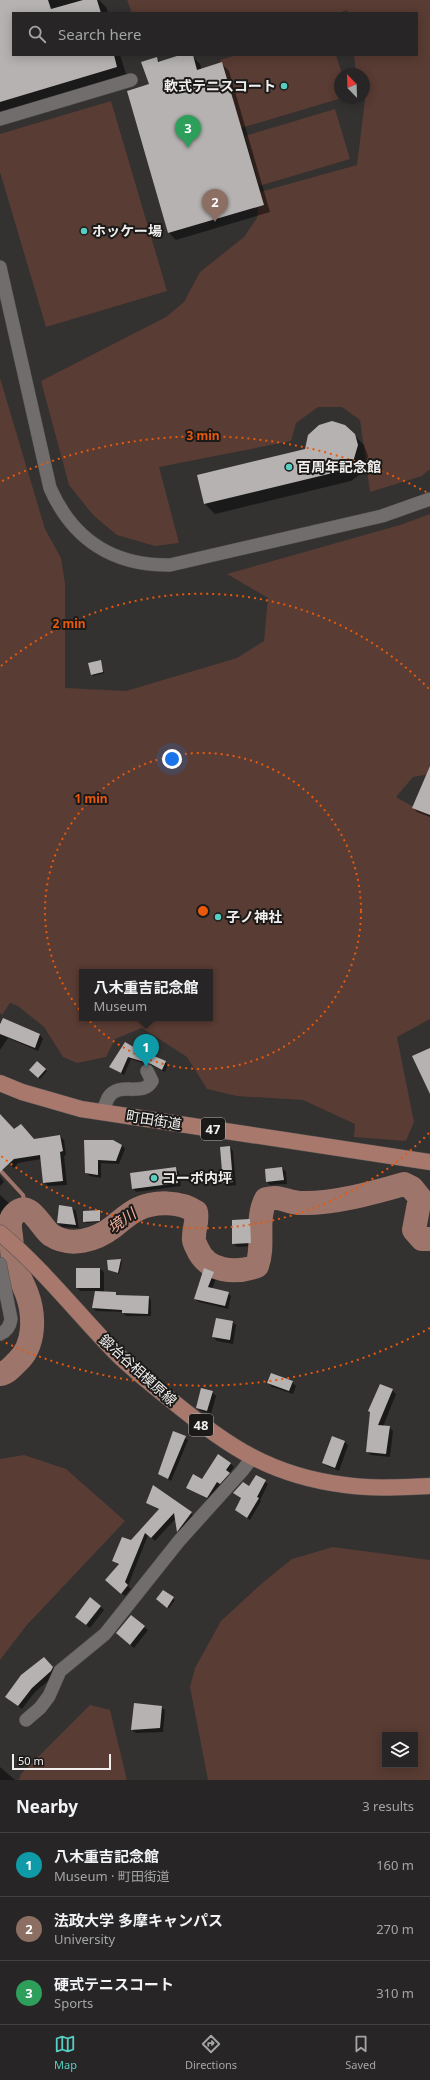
<!DOCTYPE html>
<meta charset="utf-8">
<style>
body{margin:0;font-family:"Noto Sans","Noto Sans JP",sans-serif;background:#2f2d2d;color:#f1f3f6}
.controls{position:absolute;right:12px;bottom:12px;display:grid;overflow:hidden;border-radius:0px;box-shadow:0 2px 10px #0003}
.controls button{width:36px;height:36px;display:grid;place-items:center;padding:0;border:0;border-bottom:1px solid #434242;background:#272525;color:#f1f3f6;font:20px sans-serif}
.compass{position:absolute;left:334px;top:68px;width:36px;height:36px;border-radius:50%;background:#272525;box-shadow:0 2px 10px #0003;rotate:337deg}
.scale{position:absolute;left:12px;bottom:10px;width:99px;box-sizing:border-box;padding-left:4px;border:2px solid #f1efee;border-top:0;font-size:11px;line-height:14px;white-space:nowrap;color:#f1efee;-webkit-text-stroke:3px #1b1a19;paint-order:stroke}
.you{position:absolute;left:172px;top:759px;width:14px;height:14px;margin:-10px;border:3px solid #fff;border-radius:50%;background:#1a73e8;box-shadow:0 0 0 6px #1a73e833}
.badge{display:grid;place-items:center;width:26px;height:26px;border-radius:50%;background:#56cec2;color:#fff;font-size:13px;font-weight:700}
.pin{position:absolute;translate:-50% -33px;filter:drop-shadow(0 1px 2px #0008)}
.pin::after{content:'';position:absolute;top:21px;width:14px;height:12px;background:inherit;clip-path:polygon(0 0,100% 0,50% 100%)}
.popup{position:absolute;left:79px;top:969px;width:134px;height:52px;box-sizing:border-box;display:grid;place-content:center;border-radius:0px;background:#272525;filter:drop-shadow(0 1px 3px #0005);font-size:13px;white-space:nowrap;color:#a4a5a7}
.popup b{font-size:15px;color:#f1f3f6}
.popup::after{content:'';position:absolute;left:50%;top:100%;margin-left:-8px;border:8px solid transparent;border-top-color:#272525}
.list{margin:0;padding:0;list-style:none}
h2{display:flex;justify-content:space-between;align-items:center;height:52px;margin:0;padding:0 16px;font-size:17px}
h2 small{font-size:13px;font-weight:400;color:#a4a5a7}
.list li{display:grid;grid-template-columns:26px 1fr auto;gap:12px;align-items:center;box-sizing:border-box;height:64px;padding:0 16px;border-top:1px solid #434242}
.list b{display:block;font-size:15px;white-space:nowrap}
.list p{margin:0;font-size:13px;white-space:nowrap;color:#a4a5a7}
.list em{font-size:13px;font-style:normal;color:#a4a5a7}
.icon{flex:none;width:22px;height:22px;fill:none;stroke:currentColor;stroke-width:2;stroke-linecap:round;stroke-linejoin:round}
.map{position:relative;flex:none;width:430px;height:1780px;overflow:hidden}
.search{position:absolute;background:#272525;box-shadow:0 2px 10px #0003;left:12px;right:12px;top:12px;height:44px;display:flex;align-items:center;gap:10px;box-sizing:border-box;padding:0 14px;border-radius:0px;color:#a4a5a7;font-size:15px}
.sheet{height:244px;background:#272525}
nav{display:flex;justify-content:space-around;align-items:center;box-sizing:border-box;height:56px;border-top:1px solid #434242;background:#272525;font-size:11px;color:#a4a5a7}
nav a{display:grid;justify-items:center;gap:2px}
nav .on{color:#56cec2}
.map>svg:first-child{display:block}
.green{fill:#593c33;fill-rule:evenodd}
.shadow{fill:#0007}
.lines{fill:none;stroke-linecap:round;stroke-linejoin:round}
.stream{stroke:#9d756a;stroke-width:4}
.river{stroke:#9d756a;stroke-width:24}
.building{fill:#b5b2b1}
.minor-casing{stroke:#535150;stroke-width:14}
.major-casing{stroke:#535150;stroke-width:17}
.minor{stroke:#706d6c;stroke-width:13}
.major{stroke:#a7786b;stroke-width:16}
.ring{fill:none;stroke:#e8590c;stroke-width:2;stroke-dasharray:2 4}
.poi-dot{fill:#56cec2;stroke:#1b1a19;stroke-width:1.5}
.labels{text-anchor:middle;stroke-width:4;stroke-linejoin:round;paint-order:stroke}
.shield{fill:#1b1a19;stroke:#b1afae;stroke-width:1}
.shield-label{font-size:13px;font-weight:bold;fill:#f1efee}
.poi-label{font-size:14px;font-weight:bold;fill:#f1efee;stroke:#1b1a19;text-anchor:start}
.street-label{font-size:14px;fill:#f1efee;stroke:#1b1a19}
.water-label{font-size:15px;font-style:italic;fill:#f3b09d;stroke:#1b1a19}
.centre{fill:#e8590c;stroke:#1b1a19;stroke-width:2}
.ring-label{font-size:12px;text-anchor:middle;font-weight:bold;fill:#e8590c;stroke:#1b1a19;stroke-width:4;stroke-linejoin:round;paint-order:stroke}
</style>
<div class="map">
<svg width="430" height="1780" viewBox="0 0 430 1780">
<rect width="100%" height="100%" fill="#343131"/>
<path class="green" d="M127 0H430V469L422 476 370 492 360 420 342 407H318L296 423 291 441 159 467 179 543 155 546 117 535 93 515 69 485 41 381 166 317 184 302 200 272 244 237 257 218 260 192 357 165 365 100 364 74H356L354 55H417V13H348L347 10 338 13H132Z
M236 55H336L342 74H340V98H342L241 128 220 60Z
M111 101 167 291 46 327 0 172V134Z
M335 109 350 159 259 186 245 136Z
M0 378 45 529 61 558 65 584V688L126 691 237 658 264 641 268 598 227 574 400 525 430 514V774L413 777 396 797 430 816V1019L397 1037 414 1122 406 1141 354 1137 355 1124 303 1100 237 1096 207 1089 187 1057 142 1028 115 1039 106 1057 77 1063 63 1057 44 1027 18 1006 10 1003 2 1015 0 1013ZM82 972H210V1018H82Z
M24 1455 66 1469 125 1521 26 1626 0 1660V1459Z
M333 1547 430 1560V1780H208L190 1687 195 1668 221 1621 260 1585 292 1559ZM385 1735H415V1765H385Z
M90 1705 110 1710 127 1780H19L21 1774Z"/>
<path class="shadow" d="M0 0H99L106 7 108 13H13V55H120L127 77 0 115Z
M183 55 193 57 200 64 202 70 222 64 229 71 270 212 176 240 169 233 128 91 150 85 156 58 160 62Z
M354 435 364 445 368 456 363 472 351 481 215 514 205 504 198 476 305 450Z
M100 661 104 673 93 676 92 674Z
M430 788V817L417 812 413 808Z
M4 1019 40 1035 43 1039 38 1051 8 1038 0 1050V1021L2 1022Z
M136 1050 165 1062 168 1065 165 1072 155 1067 131 1059 124 1075 110 1067Z
M37 1062 47 1071 40 1079 30 1069Z
M0 1115 14 1131 34 1140 60 1136 64 1140 66 1155 64 1156 67 1185 48 1186 44 1182 41 1159 18 1163 14 1168 9 1163 0 1153Z
M85 1141 122 1145 125 1149 119 1164 101 1163V1178L90 1176 86 1173Z
M230 1147 233 1151 236 1185 227 1186 224 1182Z
M175 1168 179 1172 181 1186 136 1192 133 1188Z
M282 1168 286 1172 287 1184 270 1185 267 1182Z
M0 1176 4 1182 0 1186Z
M0 1195 10 1204 0 1216Z
M72 1208 76 1211 79 1228 62 1227 58 1223Z
M99 1211 101 1222 86 1223 84 1221Z
M250 1220 254 1224V1246L237 1247 233 1243Z
M121 1260 122 1262 119 1274 109 1270 108 1261Z
M77 1269H100L104 1272V1292L115 1293 118 1296 148 1297 151 1300V1316H126L123 1312 96 1311 93 1308 96 1291H81L77 1288Z
M205 1270 217 1276 212 1289 228 1293 231 1296 228 1309 199 1302 195 1299Z
M232 1322 236 1325 233 1344 217 1341 213 1337Z
M292 1382 296 1386 293 1394 272 1387 268 1383Z
M392 1390 396 1394 383 1427H389L393 1431 390 1457 371 1455 367 1452Z
M212 1392 216 1396 211 1414 201 1411 197 1408Z
M174 1432 188 1440 171 1481 159 1473Z
M345 1442 348 1445 339 1471 327 1466 323 1463Z
M230 1463 234 1467 229 1474 232 1477 224 1487 221 1485 211 1501 187 1487Z
M256 1476 268 1484 260 1500 261 1501 250 1520 236 1510Z
M147 1503 191 1513 194 1516 181 1534 178 1531 176 1518 155 1541 148 1535 128 1586 131 1589 125 1596 110 1584 119 1565 113 1560 159 1510Z
M163 1591 175 1600 169 1608 159 1601Z
M100 1606 104 1610 90 1628 80 1620Z
M144 1627 148 1630 134 1648 121 1637Z
M48 1662 56 1671 55 1675 35 1692 22 1709 10 1700Z
M161 1707 165 1710 163 1732 136 1733 132 1730Z
M0 1767 15 1780H0Z"/>
<g class="lines">
<path class="stream" d="M0 1170 23 1195 26 1209"/>
<path class="river" d="M0 1374C7 1373 12 1367 17 1362 35 1346 35 1316 27 1294 23 1283 16 1272 13 1261 12 1253 12 1244 11 1236 10 1230 9 1221 13 1216 29 1196 40 1227 51 1235 71 1248 96 1240 113 1227 121 1221 129 1213 138 1209 155 1201 180 1201 196 1212 198 1222 193 1230 194 1240 194 1242 196 1246 197 1248 207 1272 235 1274 257 1266 265 1244 255 1220 266 1199 281 1195 287 1203 301 1203 333 1204 373 1193 404 1184L412 1188 420 1198 414 1230 422 1239H430"/>
</g>
<path class="building" d="M0 0H48L51 9 83 0H97L101 13H13V55H114L117 67 0 102Z
M180 55H193L197 70 222 62 264 205 168 233 127 91 149 84 141 62 157 57 158 62Z
M332 421 345 425 355 434 358 445 353 462 341 471 204 504 197 475 305 449 308 435 319 425Z
M101 660 103 672 91 675 88 663Z
M430 766V815L412 808Z
M3 1018 40 1034 35 1048 0 1034V1024Z
M125 1042 137 1049 166 1061 162 1070 151 1064 128 1057 121 1073 109 1067Z
M430 1048V1094L412 1056Z
M37 1061 46 1069 38 1078 29 1070Z
M0 1114 14 1129 21 1124 34 1139 60 1135 63 1151 60 1152 63 1181 43 1183 40 1155 14 1159 0 1172Z
M84 1140H113L122 1145 116 1161 98 1160V1175L85 1173Z
M230 1146 233 1182 223 1183 220 1147Z
M176 1167 178 1183 132 1189 130 1173Z
M282 1167 284 1180 266 1182 265 1169Z
M59 1205 72 1207 76 1225 57 1223Z
M100 1210V1221L83 1222V1211Z
M250 1219 251 1243 232 1244V1220Z
M121 1259 118 1273 108 1270 107 1260Z
M76 1268H100V1288H76Z
M204 1268 214 1272 208 1287 229 1292 225 1306 194 1299Z
M95 1291 116 1292V1295L149 1296 148 1314 122 1313V1310L92 1308Z
M216 1318 233 1321 230 1340 212 1337Z
M271 1373 293 1381 289 1391 267 1383Z
M380 1384 393 1389 378 1425 390 1426 386 1454 366 1452 370 1412 368 1411Z
M201 1388 213 1391 207 1411 196 1408Z
M173 1431 186 1436 168 1479 158 1474Z
M332 1436 345 1441 335 1468 322 1463Z
M218 1454 231 1463 226 1470 230 1473 220 1484 217 1482 207 1498 186 1488 193 1474 202 1479Z
M256 1475 266 1480 257 1497 259 1498 247 1518 235 1510 241 1498 233 1493 243 1482 249 1486Z
M153 1485 192 1512 177 1532 174 1513 151 1538 145 1533 125 1582 128 1585 121 1594 105 1580 119 1564 112 1561 122 1537 131 1540 159 1509 146 1503Z
M163 1590 174 1597 167 1608 156 1599Z
M90 1597 101 1606 86 1625 75 1617Z
M131 1615 145 1626 130 1645 116 1633Z
M44 1657 53 1667 51 1671 32 1688 18 1706 5 1697 21 1675Z
M134 1703 162 1706 160 1728 131 1730Z"/>
<g class="lines">
<g class="minor-casing">
<path id="minor" d="M0 119 131 80
M0 267 50 488C73 540 114 566 170 565L382 516 430 499
M103 1112C104 1108 106 1102 108 1098 119 1080 143 1098 152 1081L147 1071
M0 1264 11 1319C10 1326 7 1331 0 1334
M26 1720 40 1708 49 1696 60 1671 105 1634 179 1541 242 1471 252 1458"/>
</g>
<g class="major-casing">
<path id="major" d="M0 1083 22 1092 81 1109 430 1162
M0 1233C43 1269 77 1313 116 1353 133 1370 152 1385 171 1400 227 1446 271 1476 345 1485 373 1489 402 1487 430 1486"/>
</g>
<use href="#minor" class="minor"/>
<use href="#major" class="major"/>
</g>
<g class="ring">
<circle cx="203" cy="911" r="158"/>
<path d="M429 1133A317 317 0 0 1 1 1156M1 666A317 317 0 0 1 429 689"/>
<path d="M430 1328A475 475 0 0 1 2 1341M2 481A475 475 0 0 1 430 494"/>
</g>
<g class="poi-dot">
<circle cx="284" cy="86" r="4"/>
<circle cx="84" cy="231" r="4"/>
<circle cx="289" cy="467" r="4"/>
<circle cx="218" cy="917" r="4"/>
<circle cx="154" cy="1178" r="4"/>
</g>
<g class="labels">
<g class="shield">
<rect x="201" y="1118" width="24" height="22" rx="3"/>
<rect x="189" y="1414" width="24" height="22" rx="3"/>
</g>
<g class="shield-label">
<text x="213" y="1134">47</text>
<text x="201" y="1430">48</text>
</g>
<g class="poi-label">
<text x="276" y="91" text-anchor="end">軟式テニスコート</text>
<text x="92" y="236">ホッケー場</text>
<text x="297" y="472">百周年記念館</text>
<text x="226" y="922">子ノ神社</text>
<text x="162" y="1183">コーポ内坪</text>
</g>
<g class="street-label">
<text transform="translate(154 1120) rotate(9)" y="5">町田街道</text>
<text transform="translate(138 1370) rotate(42)" y="5">鍛冶谷相模原線</text>
</g>
<g class="water-label">
<text transform="translate(122 1221) rotate(-35)" y="5">境川</text>
</g>
</g>
<circle cx="203" cy="911" r="6" class="centre"/>
<g class="ring-label">
<text x="203" y="440">3 min</text>
<text x="69" y="628">2 min</text>
<text x="91" y="803">1 min</text>
</g>
</svg>
<div class="controls">
<button><svg class="icon" aria-label="layers" viewBox="0 0 24 24"><path d="M12 4l9 5-9 5-9-5zM3 14l9 5 9-5"/></svg></button>
</div>
<svg class="compass" viewBox="-18 -18 36 36"><path d="M0-13l5 13h-10z" fill="#e53935"/><path d="M0 13l5-13h-10z" fill="#a4a5a7"/></svg>
<div class="scale">50 m</div>
<div class="you"></div>
<div class="pin badge" style="left:146px;top:1067px;background:#0f9aa8">1</div>
<div class="popup"><b>八木重吉記念館</b>Museum</div>
<div class="pin badge" style="left:215px;top:222px;background:#8d6e63">2</div>
<div class="pin badge" style="left:188px;top:148px;background:#2e9e5b">3</div>
<div class="search"><svg class="icon" aria-label="search" viewBox="0 0 24 24"><circle cx="10" cy="10" r="6"/><path d="M15 15l6 6"/></svg>Search here</div>
</div>
<section class="sheet">
<h2>Nearby<small>3 results</small></h2>
<ul class="list">
<li><span class="badge" style="background:#0f9aa8">1</span><div><b>八木重吉記念館</b><p>Museum · 町田街道</p></div><em>160 m</em></li>
<li><span class="badge" style="background:#8d6e63">2</span><div><b>法政大学 多摩キャンパス</b><p>University</p></div><em>270 m</em></li>
<li><span class="badge" style="background:#2e9e5b">3</span><div><b>硬式テニスコート</b><p>Sports</p></div><em>310 m</em></li>
</ul>
</section>
<nav>
<a class="on"><svg class="icon" aria-label="map" viewBox="0 0 24 24"><path d="M3 6l6-2 6 2 6-2v14l-6 2-6-2-6 2zM9 4v14M15 6v14"/></svg>Map</a>
<a><svg class="icon" aria-label="directions" viewBox="0 0 24 24"><path d="M12 3l9 9-9 9-9-9zM9 14v-3h6M13 9l2 2-2 2"/></svg>Directions</a>
<a><svg class="icon" aria-label="saved" viewBox="0 0 24 24"><path d="M7 4h10v16l-5-4-5 4z"/></svg>Saved</a>
</nav>
